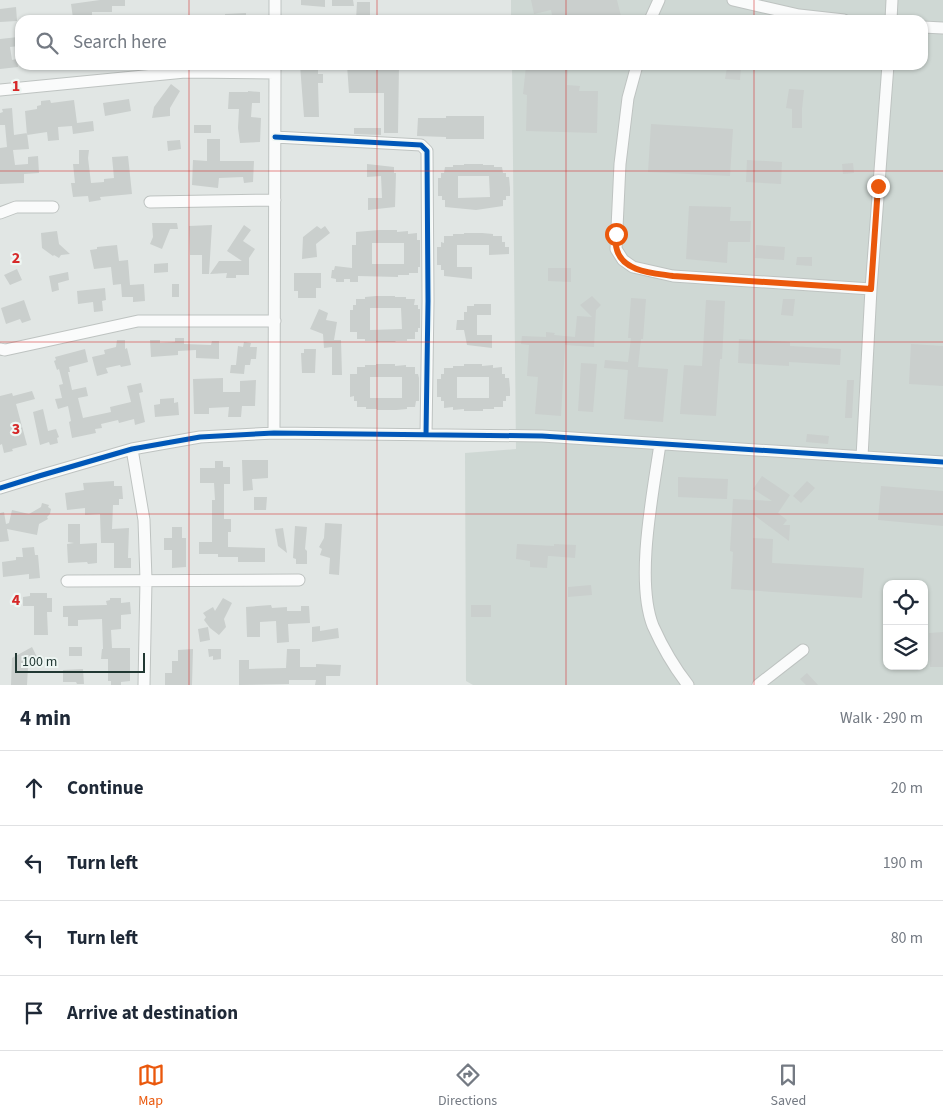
<!DOCTYPE html>
<meta charset="utf-8">
<style>
body{margin:0;font-family:"Source Sans 3",sans-serif;background:#f6f6f7;color:#1f2937}
.controls{position:absolute;right:15px;bottom:15px;display:grid;overflow:hidden;border-radius:10px;box-shadow:0 1px 4px #0004}
.controls button{width:45px;height:45px;display:grid;place-items:center;padding:0;border:0;border-bottom:1px solid #e0e1e3;background:#fff;color:#1f2937;font:25px sans-serif}
.scale{position:absolute;left:15px;bottom:12px;width:130px;box-sizing:border-box;padding-left:5px;border:2px solid #213833;border-top:0;font-size:14px;line-height:18px;white-space:nowrap;color:#213833;-webkit-text-stroke:4px #eef6f3;paint-order:stroke}
.stop{position:absolute;width:15px;height:15px;margin:-11px;border:4px solid #ea580c;border-radius:50%;background:#fff}
.stop.end{background:#ea580c;border-color:#fff;box-shadow:0 1px 5px #0008}
.list{margin:0;padding:0;list-style:none}
h2{display:flex;justify-content:space-between;align-items:center;height:65px;margin:0;padding:0 20px;font-size:21px}
h2 small{font-size:16px;font-weight:400;color:#747a83}
.list li{display:grid;grid-template-columns:32px 1fr auto;gap:15px;align-items:center;box-sizing:border-box;height:75px;padding:0 20px;border-top:1px solid #e0e1e3}
.list b{display:block;font-size:19px;white-space:nowrap}
.list em{font-size:16px;font-style:normal;color:#747a83}
.icon{flex:none;width:28px;height:28px;fill:none;stroke:currentColor;stroke-width:2;stroke-linecap:round;stroke-linejoin:round}
.map{position:relative;flex:none;width:943px;height:685px;overflow:hidden}
.search{position:absolute;background:#fff;box-shadow:0 1px 4px #0004;left:15px;right:15px;top:15px;height:55px;display:flex;align-items:center;gap:12px;box-sizing:border-box;padding:0 18px;border-radius:15px;color:#747a83;font-size:19px}
.sheet{height:365px;background:#fff}
nav{display:flex;justify-content:space-around;align-items:center;box-sizing:border-box;height:70px;border-top:1px solid #e0e1e3;background:#fff;font-size:14px;color:#747a83}
nav a{display:grid;justify-items:center;gap:2px}
nav .on{color:#ea580c}
.map>svg:first-child{display:block}
.built{fill:#cfd8d4;fill-rule:evenodd}
.building{fill:#cacfcd;fill-rule:evenodd}
.lines{fill:none;stroke-linecap:round;stroke-linejoin:round}
.minor-casing{stroke:#bec3c1;stroke-width:13}
.minor{stroke:#fafbfb;stroke-width:11}
.cycleway-casing{stroke:#eef6f3;stroke-width:8}
.cycleway{stroke:#0057b8;stroke-width:5}
.route{stroke:#ea580c;stroke-width:6}
.grid{fill:none;stroke:#d62828;stroke-width:1;stroke-opacity:0.55}
.grid-label{font-size:16px;text-anchor:middle;font-weight:bold;fill:#d62828;stroke:#eef6f3;stroke-width:4.5;stroke-linejoin:round;paint-order:stroke}
</style>
<div class="map">
<svg width="943" height="685" viewBox="0 0 943 685">
<rect width="100%" height="100%" fill="#e1e6e4"/>
<path class="built" d="M511 0H943V685H473L466 681 465 453 516 449 512 65H923V20H511ZM887 584H924V666H887Z"/>
<path class="building" d="M100 0H125V6H112V12H92V16L73 18 71 4Z
M301 0H325V7L301 5Z
M332 0H353L354 6H332Z
M531 0H617L622 20H577L576 15 553 20 551 10 534 14Z
M357 2H370V20H356Z
M16 7 17 21 0 22V9Z
M246 13V20H225V14Z
M18 37 19 46 10 47 12 60 17 59 18 67 0 69V39Z
M300 65H318V74H323V83H318L319 117H304Z
M347 65H399L398 133H384V93H349Z
M526 66 568 70 567 85 580 86 579 91H598L597 133 526 131 527 95 523 94Z
M727 67 741 68 740 80 725 79Z
M171 84 180 91 170 108V116L152 118 154 107Z
M789 89 804 90 802 109V128H792V109L786 108Z
M248 91 260 92V103H252L251 117 261 118 260 142 240 143 238 128 239 109H228L229 92H248Z
M129 99 131 111 105 116 103 103Z
M50 100 51 103 74 100 77 123 93 121 94 131 73 134 72 126 58 127 59 140 48 141 47 132 27 135 25 111 37 109V106L41 105V101Z
M12 108 14 135 27 133 29 149 13 150 15 165 28 164V157L38 156 39 173 24 174V183L0 184V148L7 147 5 125H0V113L3 112 2 109Z
M446 116H484V139H446V137L417 136 418 118H446Z
M651 124 733 129 730 176 648 172Z
M194 125H211V133H194Z
M354 128H381V135L354 134Z
M207 139H220V161H254L253 182 244 183 243 177 219 178 218 188 192 185 193 160 207 161Z
M180 140 181 149 168 151 167 141Z
M79 150H89L88 158 91 183 104 182V179L114 178 112 157 128 156 132 194 100 197 101 200 89 202 88 196 73 197 71 183H75L73 164H79Z
M747 160 782 162 781 184 746 182Z
M853 163 854 173 843 174 842 164Z
M367 164 394 167V173H396L395 207 368 210V198H382L381 176 367 177Z
M464 164H483V165H494V167H502L503 173H506V177H509L510 188V196H506V200H503V206L476 210 445 207V200H442V196H438V178H441V173H444L445 167H453V165H464ZM458 176H489L490 197 458 198Z
M689 206 731 207 730 221H751L750 242H728L727 263 686 259Z
M152 223H177L178 229H170L162 249 150 244 153 237Z
M212 225 209 274H202V255H190L189 226Z
M244 225 251 230 243 241 255 249 249 258V275H236V278H226L227 273 210 274 219 261H242L227 251Z
M317 226 321 229 325 226 330 233 316 244 317 257 302 259 303 237Z
M379 230H397V232L408 231V234L417 233V240H420V267H418V273H409V275H398V277L358 276V282H350V279H344V282H336V279L331 278 332 270H334L335 266 352 268V245H356V232ZM372 243H404V264H372Z
M57 231 59 244 70 254 61 255 59 258 54 255 53 256 42 248 41 233Z
M464 233H482L493 234V236H502V242H505V247H509V254L489 255V245H457V267H472V279L444 276V270H441V265H437V247H441V242L444 243V236H453V234H464Z
M117 245 119 261 128 260 130 285 144 284 145 301 133 302V297H122L121 284 113 285 111 267 94 269 90 250 97 249V247Z
M756 245 785 247 784 260 755 258Z
M797 257H812V266L796 265Z
M168 263V272L154 273V264Z
M548 268H571V282L548 281Z
M17 269 22 280 10 285 4 275Z
M68 272 69 280 58 283 59 290 52 292 49 276Z
M294 273H321V288H316V298H298V291H294Z
M172 284H179V297H172Z
M105 288 106 300 102 301 103 311 94 312 93 302 78 304 77 291Z
M376 296H395V297H406V299H415L414 305H418V309H420V328H418V332H415V339H407V341H395L396 342H376V341H365V339H357V332H350V310H353V305H356V299H365V297ZM370 308H401L402 329 370 330Z
M592 296 601 305 596 310 594 347 565 345 561 416 535 414 538 377 527 376 529 345 521 344 522 336 546 337V332L555 333 554 335 575 337 577 316 592 317 580 305Z
M631 298 646 299 643 339H641L638 367 668 369 663 422 624 419 628 370 604 368 605 360 628 362 631 338H628Z
M783 299H795L793 316 781 315Z
M24 300 31 320 22 323 20 319 6 324 1 308Z
M706 300 725 301 722 359H720L716 416 680 414 684 365 702 366Z
M474 304H491V315H477V335H492V348L467 345 464 330H456L457 320H464V312H467V306H474Z
M319 309 328 313 326 320 337 322 334 340H341L342 375H332V347L324 348 323 334 310 329Z
M175 338H184V344L211 345 212 341H219V359L196 358V350L178 351V355L151 357 150 340H160V343L175 342Z
M739 339 790 342V346L841 349 840 365 789 362V366L738 363Z
M117 340H125V349L127 348 131 365 121 367 120 365 106 368 108 373 97 376 92 357 105 354 104 350 116 347Z
M244 342 251 343 250 347H257L256 359H251L250 365H245L244 374 230 373 231 365H236L238 346 243 347Z
M911 344 943 346V386L909 384Z
M85 349 88 362 69 367 70 372H68L72 390 86 387 88 396 78 398 83 418 111 412 110 407 131 402 127 386 141 383 143 392 139 393 145 422 135 425 134 419 119 423 118 420 101 424 102 428 95 429 96 433 72 438 69 422 71 421 68 406 58 409 55 399 62 398 59 385 63 384 59 369 57 370 54 361 56 360 55 357Z
M304 349H316L315 373H302L301 353H304Z
M581 363 597 364 593 412 578 411Z
M376 364H395V366L406 365V367H415V374H418L419 378V401H416L415 407H407V409L396 410H377V409H366V407H357V401H354V396L350 397V374H357V367H365V365H376ZM370 377H402V398H370Z
M464 364H482V366L493 365V368L502 367V374H505V378H509L510 389V396H506V401H503V407H494V409H483V411H464V409L453 410V407L444 408V401H441V397H437V379H441V374H444V368H453V366H464ZM457 377H489V398H457Z
M223 378V392H240V381L256 380 255 406H242L241 417H228L229 407 209 408V414H194L193 379Z
M847 380H854L852 418H845Z
M32 391 35 399 16 404 27 445 12 449 13 451 4 453 2 444 0 445V396L12 393 13 396Z
M174 398V403L178 402 179 415 155 417 154 405 160 404V399Z
M43 409 48 431 56 429 59 437 57 438 58 443 50 445 49 442 40 445 33 412Z
M807 434 829 436 828 444 806 442Z
M242 460H268V478L252 479 253 490 243 491Z
M215 461H223V467H230V484H224V519H231V532H228V547L265 548V562H238V557H218V554H199V542H212V500H215L214 483H200V468H215Z
M762 476 790 495 778 513 787 520 783 525H790L789 541 754 515 753 538 773 539 772 563 864 568 862 598 731 589 733 552 730 551 733 499 772 501 753 489Z
M678 477 728 479 727 499 678 497Z
M114 481V486H122L123 499H119V505H113L112 529 129 528 128 558H131V568H114V543H101L100 514 85 515V508L67 510 65 493 84 490 83 483Z
M807 481 815 488 801 503 793 496Z
M881 486 943 491V526L878 520Z
M254 497H267L266 510H254Z
M42 503 49 505 48 507 51 509 50 514 47 517 48 519 39 524 37 535 7 529 9 541 0 542V513L4 512 6 524 9 523 12 510 29 514 41 507Z
M325 523 342 524 339 575 329 574 330 558 320 555 322 549 319 547 324 538Z
M68 524H80V544L97 543V563L88 564 87 562 68 563 67 544 74 543 68 542Z
M295 526 307 527 305 549 307 551V564H296V559L293 558Z
M172 527H182V538H186V567L172 568V550H164V538H172Z
M283 528 287 553 278 546 275 529Z
M517 544 554 546V544L576 545 575 558 550 556H548L547 568 530 567V561L516 559Z
M34 547 35 555H38L40 578 29 579V574L3 577 2 562 16 560V557H23L22 548Z
M591 585 592 595 568 597V587Z
M30 593H47V598H52V612H47L48 635H34V606H23V597L30 596Z
M110 598H121V603L130 602 131 614 121 615V629L111 630 112 648H130V681L121 682V685H111V681H108V659H101L102 649H103L102 619 78 620V626H68V617H63V606L107 605 106 601 110 600Z
M223 598 232 603 224 619 226 627 219 635 210 628 204 620 206 617 203 613 213 607 215 611Z
M271 605 272 608 287 607V611H301V606H309L310 623 288 624 289 642 277 643 276 621 260 622V637H247L246 607Z
M471 605H491V617H471Z
M320 626V631L338 628 339 638 312 642V627Z
M208 627 210 640 200 642 198 629Z
M943 632V667H930L929 633Z
M32 647 39 661 28 667 27 685H11L12 658Z
M69 647H82V656H69Z
M193 649 192 685H165V673H172V661H178V650Z
M208 649H221V659L213 660V656L209 657Z
M287 649H300V667H316V664L341 665 340 676H326V685H315L316 680H289V684L239 685V660H249V669L286 668Z
M83 669 84 684H77L76 682H63V670Z
M807 673 818 685H806L800 679Z"/>
<g class="lines">
<g class="minor-casing">
<path id="minor" d="M733 0 799 15 844 20
M275 20V0
M650 20 659 0
M891 20 892 0
M923 27 943 28
M637 65 628 98 620 164 616 249 623 260 633 267 673 276 871 289
M0 90 185 72 275 73
M275 137 421 145 427 151 428 301 426 435
M150 202 275 200
M0 213 16 207H53
M0 349 5 350 138 321H275
M274 433 275 65
M660 444C653 493 635 580 653 626 662 646 674 667 688 685
M132 449 144 520 146 580 144 685
M862 457 871 289 888 65
M0 488 39 476 132 449 200 437 274 433 542 436 943 462
M67 581 299 580
M758 685 803 650"/>
</g>
<use href="#minor" class="minor"/>
<g class="cycleway-casing">
<path id="cycleway" d="M275 137 421 145 427 151 428 301 426 435
M0 488 39 476 132 449 200 437 274 433 542 436 943 462"/>
</g>
<use href="#cycleway" class="cycleway"/>
</g>
<g class="lines">
<path class="route" d="M616 234C616 239 615 245 617 250 623 272 654 273 673 276L871 289 878 186"/>
</g>
<path class="grid" d="M189 0V20M377 0V20M566 0V20M754 0V20M189 65V685M377 65V685M566 65V685M754 65V685M0 171H943M0 342H943M0 514H943"/>
<g class="grid-label">
<text x="16" y="91">1</text>
<text x="16" y="263">2</text>
<text x="16" y="434">3</text>
<text x="16" y="605">4</text>
</g>
</svg>
<div class="controls">
<button><svg class="icon" aria-label="locate" viewBox="0 0 24 24"><circle cx="12" cy="12" r="6"/><path d="M12 2v4M12 18v4M2 12h4M18 12h4"/></svg></button>
<button><svg class="icon" aria-label="layers" viewBox="0 0 24 24"><path d="M12 4l9 5-9 5-9-5zM3 14l9 5 9-5"/></svg></button>
</div>
<div class="scale">100 m</div>
<div class="stop" style="left:616px;top:234px"></div>
<div class="stop end" style="left:878px;top:186px"></div>
<div class="search"><svg class="icon" aria-label="search" viewBox="0 0 24 24"><circle cx="10" cy="10" r="6"/><path d="M15 15l6 6"/></svg>Search here</div>
</div>
<section class="sheet">
<h2>4 min<small>Walk · 290 m</small></h2>
<ul class="list">
<li><svg class="icon" aria-label="ahead" viewBox="0 0 24 24"><path d="M12 20V5M6 11l6-6 6 6"/></svg><div><b>Continue</b></div><em>20 m</em></li>
<li><svg class="icon" aria-label="left" viewBox="0 0 24 24"><path d="M17 20v-9H6M10 6l-5 5 5 5"/></svg><div><b>Turn left</b></div><em>190 m</em></li>
<li><svg class="icon" aria-label="left" viewBox="0 0 24 24"><path d="M17 20v-9H6M10 6l-5 5 5 5"/></svg><div><b>Turn left</b></div><em>80 m</em></li>
<li><svg class="icon" aria-label="arrive" viewBox="0 0 24 24"><path d="M6 21V4h12l-3 4 3 4H6"/></svg><div><b>Arrive at destination</b></div></li>
</ul>
</section>
<nav>
<a class="on"><svg class="icon" aria-label="map" viewBox="0 0 24 24"><path d="M3 6l6-2 6 2 6-2v14l-6 2-6-2-6 2zM9 4v14M15 6v14"/></svg>Map</a>
<a><svg class="icon" aria-label="directions" viewBox="0 0 24 24"><path d="M12 3l9 9-9 9-9-9zM9 14v-3h6M13 9l2 2-2 2"/></svg>Directions</a>
<a><svg class="icon" aria-label="saved" viewBox="0 0 24 24"><path d="M7 4h10v16l-5-4-5 4z"/></svg>Saved</a>
</nav>
